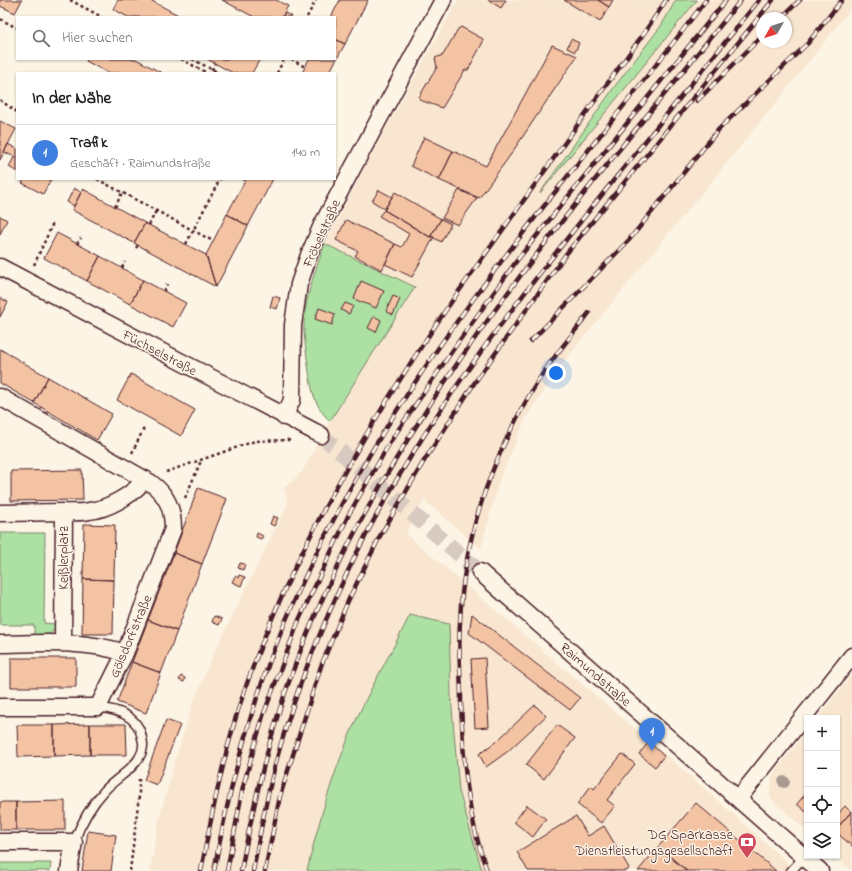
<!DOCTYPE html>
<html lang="de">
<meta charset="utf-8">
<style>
body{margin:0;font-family:"Indie Flower",sans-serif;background:#f2f2f2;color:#202124}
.controls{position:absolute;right:12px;bottom:12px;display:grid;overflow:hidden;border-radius:0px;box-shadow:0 1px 3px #0004}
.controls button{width:36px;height:36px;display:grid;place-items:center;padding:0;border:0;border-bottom:1px solid #e0e0e0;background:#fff;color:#202124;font:20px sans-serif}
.compass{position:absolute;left:756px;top:12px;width:36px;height:36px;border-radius:50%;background:#fff;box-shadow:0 1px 3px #0004;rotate:231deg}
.you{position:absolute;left:556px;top:373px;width:14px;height:14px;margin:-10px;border:3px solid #fff;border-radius:50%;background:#1a73e8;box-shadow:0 0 0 6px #1a73e833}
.badge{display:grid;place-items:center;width:26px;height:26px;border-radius:50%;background:#111827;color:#fff;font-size:13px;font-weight:700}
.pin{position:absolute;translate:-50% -33px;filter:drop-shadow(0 1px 2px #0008)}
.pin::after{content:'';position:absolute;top:21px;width:14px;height:12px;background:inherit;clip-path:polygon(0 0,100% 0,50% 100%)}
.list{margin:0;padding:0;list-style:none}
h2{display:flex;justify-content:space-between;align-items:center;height:52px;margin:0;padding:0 16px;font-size:17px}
h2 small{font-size:13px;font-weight:400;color:#757577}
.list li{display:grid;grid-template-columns:26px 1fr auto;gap:12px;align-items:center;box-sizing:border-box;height:56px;padding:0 16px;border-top:1px solid #e0e0e0}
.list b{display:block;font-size:15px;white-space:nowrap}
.list p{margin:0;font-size:13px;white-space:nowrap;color:#757577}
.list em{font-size:13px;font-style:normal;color:#757577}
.icon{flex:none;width:22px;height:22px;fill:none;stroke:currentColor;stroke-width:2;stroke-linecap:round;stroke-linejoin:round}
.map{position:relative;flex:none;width:852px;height:871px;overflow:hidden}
.search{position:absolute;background:#fff;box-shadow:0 1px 3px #0004;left:16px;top:16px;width:320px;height:44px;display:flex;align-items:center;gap:10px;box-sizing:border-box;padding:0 14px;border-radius:0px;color:#757577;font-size:15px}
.panel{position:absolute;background:#fff;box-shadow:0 1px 3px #0004;left:16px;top:72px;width:320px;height:108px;border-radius:0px}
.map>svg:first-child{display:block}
.built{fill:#f9e6d1;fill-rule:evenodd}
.green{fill:#ade1a3;stroke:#7c8067}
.building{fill:#f3c3a3;stroke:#4a1f2b}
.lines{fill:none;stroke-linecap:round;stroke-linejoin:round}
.street-tunnel{stroke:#d8cac0;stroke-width:16;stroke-dasharray:16 8;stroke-linecap:butt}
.lane-casing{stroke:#4a1f2b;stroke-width:11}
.street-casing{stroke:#4a1f2b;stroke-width:19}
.path{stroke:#4a1f2b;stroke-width:2.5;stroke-dasharray:3 3;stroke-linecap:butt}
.lane{stroke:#fcf5e5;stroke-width:8}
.street{stroke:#fcf5e5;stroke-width:16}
.rail-casing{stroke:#4a1f2b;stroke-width:4.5}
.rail{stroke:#fcf5e5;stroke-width:3;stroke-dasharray:9;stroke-linecap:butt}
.tree{fill:#a89a8f}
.labels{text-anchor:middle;stroke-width:3;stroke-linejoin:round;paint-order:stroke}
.street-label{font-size:14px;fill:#4a1f2b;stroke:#fcf5e5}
.poi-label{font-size:14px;fill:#4a1f2b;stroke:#fcf5e5;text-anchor:end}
</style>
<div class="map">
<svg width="852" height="871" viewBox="0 0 852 871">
<rect width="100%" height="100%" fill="#fcf5e5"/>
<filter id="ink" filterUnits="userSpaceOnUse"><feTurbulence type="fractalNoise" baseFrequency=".025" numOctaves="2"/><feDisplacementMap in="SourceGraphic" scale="8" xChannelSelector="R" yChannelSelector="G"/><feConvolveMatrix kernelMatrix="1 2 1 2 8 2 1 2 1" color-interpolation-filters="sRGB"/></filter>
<g filter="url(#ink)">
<path class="built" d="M458 0H676L661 26 615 86 545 186 697 0H852V7L776 103 562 364 526 418 499 481 481 549 424 500 406 534 689 775 797 871H482L459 791 451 696 449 625 411 615 352 728 312 849 307 871H150L158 823 176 757 194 700 212 657 288 503 284 488 301 473 342 400 415 287 325 244 368 160ZM762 18H786V42H762Z
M852 674V871L835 856H837V718H818Z
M807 731V831L771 799 770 794 772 775Z"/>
<path class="green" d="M676 0H697L540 193 615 86 661 26Z
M325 244 415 287 330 421C315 407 312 392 309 372 307 359 305 345 304 332 303 302 315 271 325 244Z
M0 533H45L44 623 56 624C53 636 45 637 34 638V625H0Z
M410 615 449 624 451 696 459 791 482 871H307C318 823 333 774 352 729 369 690 391 653 410 615Z
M0 863H51L50 871H0Z"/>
<path class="building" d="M0 0H22L15 13 0 6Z
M118 0H150L182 17H128L113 9Z
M222 0H276L288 6 282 17H254Z
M340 0H368L345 44 335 39V17H331Z
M488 0H506L501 8Z
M564 0H598L609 7 600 22Z
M598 0H613L609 7Z
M285 13 291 16 290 17H282Z
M461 27 483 39V42L468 70H465L442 108 420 100 419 97 437 67 435 58 443 55 458 29Z
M335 39 345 44 329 73H302L309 59H335Z
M571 39 579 43 575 52 567 48Z
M552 45 577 56 509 157 479 198 439 180 453 151 486 166Z
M87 59H136L162 73H108L86 61Z
M207 59H260L252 73H233Z
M0 121 16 129 0 160Z
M424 137 453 151 439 180 411 166Z
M8 144 17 149V158L4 152Z
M14 157 17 158V172L9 167Z
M24 179H51L43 194 22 183Z
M246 179H273L248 226 227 214Z
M74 188 81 192 74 206 67 202Z
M83 189 145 223 134 243 72 210Z
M379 190 392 197 385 209 372 201Z
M459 190 477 198 458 225 442 218Z
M395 192 441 219 430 237 384 210Z
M384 210 430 237H434L412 277 385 264 395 244 402 247 409 234 379 216Z
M227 214 248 226 216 287 206 255Z
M0 216 7 220 0 234Z
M441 219 451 224 441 242 431 236Z
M346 220 395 244 382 270 355 256 358 251 336 240Z
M145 223 206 255 216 287 134 243Z
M57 233 100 256 87 281 44 258Z
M100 256 143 280 130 304 87 281Z
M143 280 186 303 173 327 130 304Z
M361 281 384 291 376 308 354 299Z
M273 296 280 298 277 309 270 307Z
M393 296 400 299 393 315 386 311Z
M0 298 8 302 0 317Z
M345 303 353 306 349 314 341 310Z
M319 308 335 314 332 325 315 319Z
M374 316 381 320 376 332 368 328Z
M0 349 48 377 34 403 0 383Z
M131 374 195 410 181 436 117 400Z
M48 377 112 414 97 440 34 403Z
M82 470 83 500 11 501V471Z
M198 488 227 499 202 564 174 553Z
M273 516 278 518 274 526 270 524Z
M84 524 115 525 114 580 83 579Z
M257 533 263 536 261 539 256 537Z
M174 553 202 564 177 631 148 620Z
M240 563 245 564 243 570 238 568Z
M239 575 245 577 241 586 232 582 235 576 238 578Z
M83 579 114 580 113 634H82Z
M472 614 580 698 570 710 469 633Z
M214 616 222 619 219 625 212 622Z
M148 620 177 631 161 673 132 662Z
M11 658H76V687H11Z
M485 658 489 727 475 728 471 659Z
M132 662 161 673 146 713 117 702Z
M181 676 185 678 184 682 179 680Z
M535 705 546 716 507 752 486 767 479 754 498 740Z
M166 720 180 725 157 785 144 780Z
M90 724H126L127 755H90Z
M90 724V755L54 756V725Z
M17 725H54V756L18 757Z
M557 725 575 738 544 779 526 765Z
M649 742 664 756 655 767 639 754Z
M622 754 635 764 607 800 615 806 601 823 577 804 591 786 594 789Z
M807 792V811L806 812 797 804Z
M65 801V830H16V802Z
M0 802H16V830H0Z
M696 803 776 871H687L658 847Z
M527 805 546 819 533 837 514 822Z
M845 806 851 812 837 828V815Z
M852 811V846L837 833V828Z
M576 816 588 836 604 826 629 868 627 871H528L517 852Z
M88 831 116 835 111 871H82Z
M658 847 687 871H638Z"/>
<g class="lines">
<path class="street-tunnel" d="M321 435 480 572"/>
<g class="lane-casing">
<path id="lane" d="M74 842C81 823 91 805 105 790 115 779 131 771 139 758 143 752 144 744 142 738 138 715 117 710 98 707
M791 871 804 857"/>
</g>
<g class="street-casing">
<path id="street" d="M0 267 321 435
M0 397 151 483C167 495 173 509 173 529L125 653 98 707H0
M284 417 292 400 293 325 299 284 309 255 322 225 443 0
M64 512C72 512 81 513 89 511 108 509 133 495 145 479
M0 513 64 512 63 643
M480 572 820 871
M0 644C41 643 86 640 125 653
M738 799 852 656
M0 842H74L69 871"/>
</g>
<path class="path" d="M70 0 102 17
M307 17 316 0
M0 19 17 28
M181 59 207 73
M192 59 219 73
M291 59 305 67
M212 70 215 63
M277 73 284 59
M0 100 17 112
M97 179 213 241
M243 179 245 180
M115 207 122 193
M149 225 156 211
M77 244 81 238
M186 244 220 179
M136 248 138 245
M34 265 53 223
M122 268 125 262
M164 291 167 284
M132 453 145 426
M166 472 255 441 289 440 291 438
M185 498 201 461
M130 871 139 796V779"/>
<use href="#lane" class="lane"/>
<use href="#street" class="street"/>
<g class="rail-casing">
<path id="rail" d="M781 18 800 0
M697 101 762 36
M531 341 629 240 719 129 808 43 842 0
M201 871C211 817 222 763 238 710 285 563 367 425 454 298 499 234 545 170 591 106 616 71 643 37 666 0
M214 871C227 799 245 728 270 660 311 551 373 442 439 347 522 227 618 117 706 0
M227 871 243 787 263 716 299 620 349 514 392 439 459 341 518 259 726 0
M241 871C254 802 269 734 294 668 388 415 574 207 741 0
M253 871C258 844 263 817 269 790 284 724 308 659 336 597 401 450 501 320 601 196 654 131 706 65 759 0
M265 871 280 796 321 666 348 601 380 536 424 461 475 382 566 254 773 0
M487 871C467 816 463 760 461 701 461 675 458 649 460 623 463 536 493 454 538 381 553 357 572 335 589 313"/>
</g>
<use href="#rail" class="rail"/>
</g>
<circle class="tree" cx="784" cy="782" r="6"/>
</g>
<defs>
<g id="bank-pin" transform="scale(1)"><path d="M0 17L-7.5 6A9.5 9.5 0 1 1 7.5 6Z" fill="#d1495b" stroke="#fcf5e5"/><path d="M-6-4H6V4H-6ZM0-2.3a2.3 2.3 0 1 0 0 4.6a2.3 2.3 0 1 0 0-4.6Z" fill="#fff"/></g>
</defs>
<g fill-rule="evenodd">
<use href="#bank-pin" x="747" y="842"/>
</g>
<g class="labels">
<g class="street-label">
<text transform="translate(321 233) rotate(-66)" y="5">Fröbelstraße</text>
<text transform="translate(160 352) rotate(28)" y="5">Füchselstraße</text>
<text transform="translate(63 558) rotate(-90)" y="5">Keißlerplatz</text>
<text transform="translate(130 636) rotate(-67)" y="5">Gölsdorfstraße</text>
<text transform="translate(596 674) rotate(41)" y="5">Raimundstraße</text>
</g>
<g class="poi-label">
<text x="733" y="839">DG Sparkasse<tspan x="733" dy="16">Dienstleistungsgesellschaft</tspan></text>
</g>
</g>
</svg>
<div class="controls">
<button>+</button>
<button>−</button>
<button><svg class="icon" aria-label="locate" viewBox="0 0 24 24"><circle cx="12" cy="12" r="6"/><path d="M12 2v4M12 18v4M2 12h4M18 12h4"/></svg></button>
<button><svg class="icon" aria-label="layers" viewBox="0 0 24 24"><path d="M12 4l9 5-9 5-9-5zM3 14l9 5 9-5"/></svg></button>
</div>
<svg class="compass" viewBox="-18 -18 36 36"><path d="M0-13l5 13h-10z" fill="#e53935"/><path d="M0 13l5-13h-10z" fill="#757577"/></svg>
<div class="you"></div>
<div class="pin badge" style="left:652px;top:751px;background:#3f7fe0">1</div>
<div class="search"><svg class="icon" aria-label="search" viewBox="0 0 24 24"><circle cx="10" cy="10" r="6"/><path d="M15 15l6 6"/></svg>Hier suchen</div>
<section class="panel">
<h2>In der Nähe<small></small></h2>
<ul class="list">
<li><span class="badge" style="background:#3f7fe0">1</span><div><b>Trafik</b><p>Geschäft · Raimundstraße</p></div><em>140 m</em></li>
</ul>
</section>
</div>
